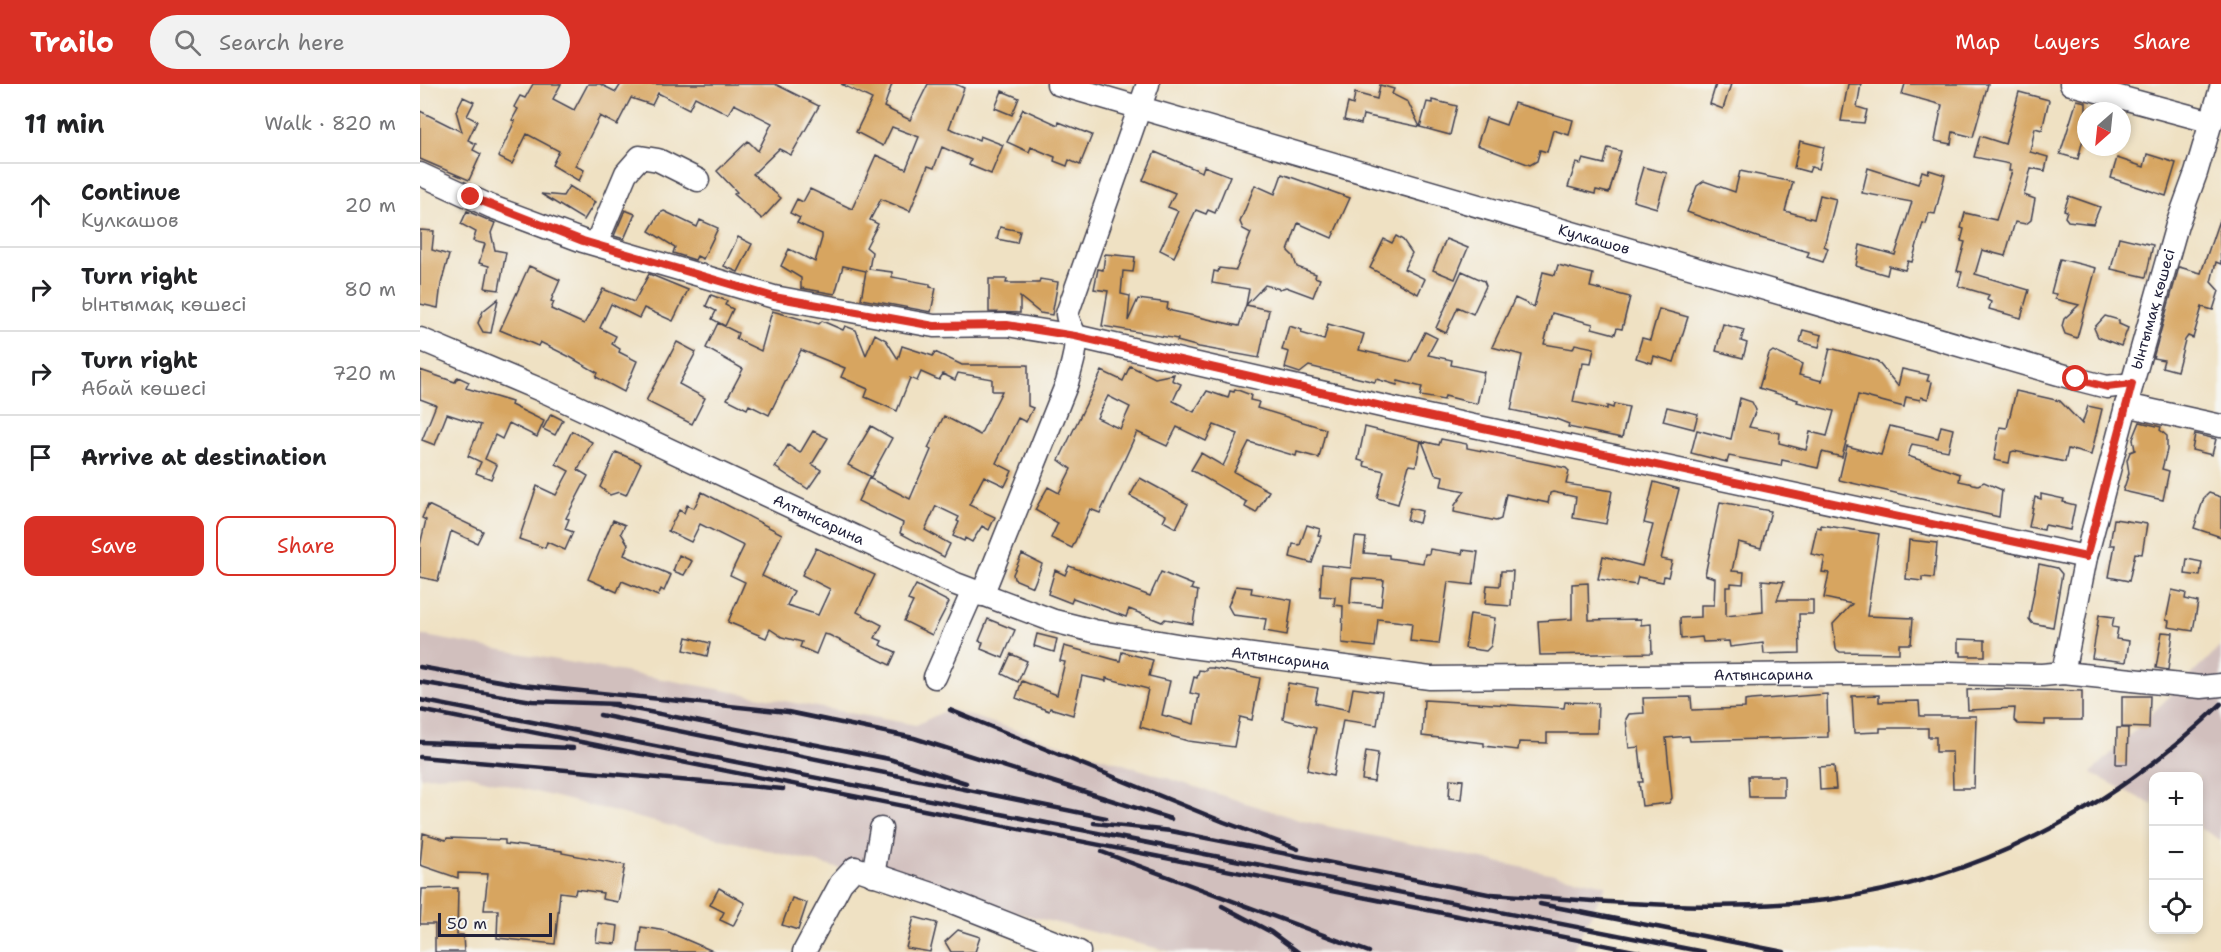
<!DOCTYPE html>
<meta charset="utf-8">
<style>
body{margin:0;font-family:"Shantell Sans",sans-serif;background:#f2f2f2;color:#202124}
.controls{position:absolute;right:18px;bottom:18px;display:grid;overflow:hidden;border-radius:12px;box-shadow:0 3px 9px #0003}
.controls button{width:54px;height:54px;display:grid;place-items:center;padding:0;border:0;border-bottom:2px solid #e0e0e0;background:#fff;color:#202124;font:30px sans-serif}
.compass{position:absolute;left:1657px;top:18px;width:54px;height:54px;border-radius:50%;background:#fff;box-shadow:0 3px 9px #0003;rotate:207deg}
.scale{position:absolute;left:18px;bottom:15px;width:114px;box-sizing:border-box;padding-left:6px;border:3px solid #22223b;border-top:0;font-size:16px;line-height:21px;white-space:nowrap;color:#22223b;-webkit-text-stroke:4px #f6f6f2;paint-order:stroke}
.stop{position:absolute;width:18px;height:18px;margin:-14px;border:4px solid #d93025;border-radius:50%;background:#fff}
.stop.end{background:#d93025;border-color:#fff;box-shadow:0 2px 6px #0008}
.list{margin:0;padding:0;list-style:none}
h2{display:flex;justify-content:space-between;align-items:center;height:78px;margin:0;padding:0 24px;font-size:26px}
h2 small{font-size:20px;font-weight:400;color:#757577}
.list li{display:grid;grid-template-columns:39px 1fr auto;gap:18px;align-items:center;box-sizing:border-box;height:84px;padding:0 24px;border-top:2px solid #e0e0e0}
.list b{display:block;font-size:22px;white-space:nowrap}
.list p{margin:0;font-size:20px;white-space:nowrap;color:#757577}
.list em{font-size:20px;font-style:normal;color:#757577}
.actions{display:flex;gap:12px;padding:18px 24px}
.actions a{flex:1;padding:14px 0;border:2px solid #d93025;border-radius:12px;text-align:center;font-size:21px;color:#d93025}
.actions .main{background:#d93025;color:#fff}
.icon{flex:none;width:33px;height:33px;fill:none;stroke:currentColor;stroke-width:2;stroke-linecap:round;stroke-linejoin:round}
.map{position:relative;flex:none;width:1801px;height:868px;overflow:hidden}
header{display:flex;align-items:center;gap:36px;box-sizing:border-box;height:84px;padding:0 30px;background:#d93025;color:#fff}
header strong{font-size:28px}
nav{display:flex;gap:33px;margin-inline-start:auto;font-size:21px}
.search{width:420px;height:54px;background:#f2f2f2;display:flex;align-items:center;gap:15px;box-sizing:border-box;padding:0 21px;border-radius:33px;color:#757577;font-size:22px}
main{display:flex}
aside{flex:1;background:#fff}
.map>svg:first-child{display:block}
.industrial{fill:#d1bfbd}
.building{fill:#d7a561;fill-rule:evenodd}
.lines{fill:none;stroke-linecap:round;stroke-linejoin:round}
.minor-casing{stroke:#413f4f;stroke-width:25}
.minor{stroke:#fff;stroke-width:22}
.rail{stroke:#22223b;stroke-width:4.5}
.route{stroke:#d93025;stroke-width:8}
.labels{text-anchor:middle;stroke-width:4.5;stroke-linejoin:round;paint-order:stroke}
.street-label{font-size:15px;fill:#22223b;stroke:#f6f6f2}
</style>
<header>
<strong>Trailo</strong>
<div class="search"><svg class="icon" aria-label="search" viewBox="0 0 24 24"><circle cx="10" cy="10" r="6"/><path d="M15 15l6 6"/></svg>Search here</div>
<nav><a>Map</a><a>Layers</a><a>Share</a></nav>
</header>
<main>
<aside>
<h2>11 min<small>Walk · 820 m</small></h2>
<ul class="list">
<li><svg class="icon" aria-label="ahead" viewBox="0 0 24 24"><path d="M12 20V5M6 11l6-6 6 6"/></svg><div><b>Continue</b><p>Кулкашов</p></div><em>20 m</em></li>
<li><svg class="icon" aria-label="right" viewBox="0 0 24 24"><path d="M7 20v-9h11M14 6l5 5-5 5"/></svg><div><b>Turn right</b><p>Ынтымақ көшесі</p></div><em>80 m</em></li>
<li><svg class="icon" aria-label="right" viewBox="0 0 24 24"><path d="M7 20v-9h11M14 6l5 5-5 5"/></svg><div><b>Turn right</b><p>Абай көшесі</p></div><em>720 m</em></li>
<li><svg class="icon" aria-label="arrive" viewBox="0 0 24 24"><path d="M6 21V4h12l-3 4 3 4H6"/></svg><div><b>Arrive at destination</b></div></li>
</ul>
<div class="actions"><a class="main">Save</a><a>Share</a></div>
</aside>
<div class="map">
<svg width="1801" height="868" viewBox="0 0 1801 868">
<rect width="100%" height="100%" fill="#f6f6f2"/>
<filter id="ink" filterUnits="userSpaceOnUse"><feTurbulence type="fractalNoise" baseFrequency=".0167" numOctaves="2"/><feDisplacementMap in="SourceGraphic" scale="12" xChannelSelector="R" yChannelSelector="G"/><feConvolveMatrix kernelMatrix="1 2 1 2 8 2 1 2 1" color-interpolation-filters="sRGB"/></filter>
<filter id="wash" filterUnits="userSpaceOnUse"><feTurbulence type="fractalNoise" baseFrequency=".008" numOctaves="4" result="noise"/><feDisplacementMap in="SourceGraphic" scale="24" xChannelSelector="R" yChannelSelector="G"/><feGaussianBlur stdDeviation="1.35" result="paint"/><feColorMatrix in="noise" values="0 0 0 0 0 0 0 0 0 0 0 0 0 0 0 0 0 1.4 0 .05"/><feComposite in="paint" operator="in"/></filter>
<g filter="url(#wash)">
<rect width="100%" height="100%" fill="#efe1c3"/>
<path class="industrial" d="M0 551 496 641 529 625 883 737 1186 801 1152 868H752L44 690 0 693Z
M1801 562V756L1779 744 1778 692H1734L1733 721 1671 689Z"/>
<g id="blocks">
<path class="building" d="M113 0H141L133 15 154 26 168 0H180L196 8 201 0H355L399 22 371 71 359 65 333 90 361 114 342 135 314 110 317 108 297 87 328 57 338 67 352 39 314 20 308 30 275 13 269 25 238 9 232 21 211 14 197 41 180 32 155 82 164 86 159 97 132 81 139 67 107 50 92 80 78 73 95 37 92 36 98 25 94 23 100 12 105 14Z
M421 0H472L464 23 490 36 508 0H535L544 4 529 44 559 56 560 52 583 61 571 90 549 81 551 76 522 63 514 84 508 82 490 127 461 115 450 136 458 140 446 163 452 168 449 185 472 188V193L510 200V203L516 204 511 228 441 215 446 187 423 182 415 210 381 204V194L361 182 369 165 395 178 402 154V150L377 139 380 134 370 129 377 115 383 118 390 105 432 125 456 71 486 85 499 53 472 43 463 62 436 48 452 15Z
M1296 0H1311L1303 25 1290 20Z
M1428 0H1441L1437 23 1447 26 1444 39 1421 37Z
M1485 0H1568L1553 53 1533 48 1531 60 1515 57 1522 21 1482 10Z
M960 1 974 5 972 10 988 18 1000 43 943 31 941 40 924 36 928 19 933 21 935 9 957 15Z
M582 7 599 14 592 31 575 24Z
M1599 8 1629 16 1622 46 1615 44 1610 68 1628 73 1625 87 1611 84 1604 111 1615 115 1611 136 1606 140 1595 138 1585 172 1562 166 1555 190 1609 206 1601 234 1569 225 1571 218 1567 216 1569 211 1538 202 1542 188 1537 187 1545 158 1541 157 1544 145 1541 144 1545 129 1576 136 1592 87H1589L1590 80 1554 73 1560 52 1585 60Z
M43 13 54 18 47 32 57 37 48 56 56 60 53 66 61 70 49 96 0 75V27L42 48 36 27Z
M1012 16 1037 22 1030 51 1000 43 1007 18 1012 19Z
M1657 16 1666 18V43L1658 75 1640 70Z
M1094 19 1153 36 1149 51 1133 46 1127 68 1120 66 1117 77 1110 81 1057 61 1066 34 1086 41Z
M603 25 638 41 639 38 672 51 660 81 649 76 647 82 634 77 635 73 611 63 609 68 587 58Z
M1380 57 1404 63 1399 85 1391 83 1389 88 1374 84Z
M1188 64 1201 67 1189 109 1176 106 1175 110 1148 103 1156 79 1161 80 1163 75 1184 80Z
M735 68 782 88 784 82 810 92 795 129 788 126 786 130 776 126 754 173 740 166 758 127 748 123 755 109 723 96Z
M1727 70 1756 79 1746 112 1691 94 1697 74 1724 83Z
M1223 83 1247 89 1237 124 1213 117Z
M1448 84 1498 100 1502 87 1508 89 1509 86 1525 91 1515 130 1509 129 1506 140 1503 139 1492 178 1488 177 1485 186 1469 182 1467 191 1436 182 1440 161 1475 171 1492 118 1442 109Z
M1320 87 1373 98 1365 127 1394 135 1400 111 1416 115 1404 162 1408 164 1403 178 1387 173 1389 168 1337 153 1267 128 1277 102 1284 97 1315 108Z
M862 90 930 114 912 154 878 139 868 167 873 172 877 183 896 190 895 193 900 195 893 213 866 203 860 205 845 201 826 221 829 205 792 199 794 187 798 188 799 184 816 186 831 149 823 145 820 138 835 101 855 110Z
M149 102 175 118 164 136 121 110 143 112Z
M1649 112 1680 123 1673 140 1648 137 1645 133 1647 127 1644 126Z
M205 126 215 130 204 155 194 152Z
M47 127 75 139 71 149 75 166 86 168 79 206 65 204 69 182 59 179 65 160 53 157 56 148 41 140Z
M244 127 277 143 280 136 298 144 283 175 277 172 275 176 253 169 255 163 229 147 240 129Z
M1799 136 1801 180 1796 178 1791 198 1799 207 1793 226 1782 223 1773 254 1768 252 1765 256 1757 287 1742 283 1744 276 1733 274 1759 183 1781 189Z
M580 143 600 147 597 159 577 155Z
M0 146 14 147 12 166 29 171 21 200 18 224 0 220Z
M976 152 983 156 992 169 984 185 1005 195 998 210 950 184 964 155 972 159Z
M318 153 332 160 318 188 304 182Z
M1699 153 1733 161 1726 193 1691 185Z
M1026 155 1048 164 1035 195 1013 186Z
M685 170 715 173 713 188 703 187 701 210 710 212 708 237 718 215 748 219 747 225 752 227 819 242 826 221 849 226 839 274 779 263 757 257 758 255 682 242 688 207 674 205 678 185 683 186Z
M1640 175 1676 184 1657 254 1645 250 1642 242 1644 235 1659 221 1635 215 1636 210 1631 209Z
M1138 181 1173 190 1170 203 1210 213 1202 245 1197 244 1195 250 1172 244 1173 240 1132 229 1124 260 1153 265 1155 260 1174 264 1171 280 1163 279 1162 284H1160L1153 318 1187 325V322L1193 324 1194 320 1209 323 1202 354 1148 343 1149 340 1136 335 1091 326 1102 271 1072 263 1095 214 1114 223 1123 188 1135 191Z
M109 182 140 196 131 217 134 218 131 225 164 240 183 205 214 218 229 190 268 206 253 237 224 224 219 234 191 220 180 244 196 252 192 260 200 265 199 268 217 277 204 308 176 293 178 289 150 273 120 258 118 262 80 246Z
M1042 187 1064 197 1066 202 1053 230 1038 223 1026 249 1016 244Z
M569 195H587L586 199H619L620 195 638 198 632 231 620 229 600 213V229L569 228Z
M291 211 307 217 305 221 313 225 305 242 292 235 296 227 286 222Z
M78 215 71 249 63 248 58 239 63 227Z
M1239 225 1268 233 1254 278 1234 272 1232 279 1216 274 1222 254 1230 256Z
M352 227 399 240 402 237 423 246 425 242 436 246 446 271 455 250 466 256 478 275 482 262 513 272 515 268 542 281H608V322L613 324 606 338 598 334 576 379 592 387 585 402 564 392 549 421 575 433 569 446 562 442 552 458 545 454 544 457 533 452 539 438 537 437 539 433 516 422 505 446 530 460 524 473 480 449 483 439 438 417 449 394 490 415 511 366 508 364 524 332 560 351 582 307H572V295L538 289 535 296 523 290 519 296 501 288 497 297 490 294 477 327 445 313 448 305 421 293 425 284 381 266 349 331 329 321 327 325 307 315 323 285 286 264 298 239 318 249 316 255 341 267Z
M1685 232 1699 236V240L1708 244 1701 262 1678 253 1674 244Z
M908 240 944 250 939 266 990 278 1005 248 1017 254 1008 271 1032 276 1031 281 1064 288 1057 320 1025 312 1024 316 1000 312 1002 303 978 297 977 301 956 295 955 298 889 282 880 289 865 284 869 268 862 266 869 242 882 246 881 249 904 256Z
M1303 240 1324 246 1321 257 1327 259 1323 274 1296 267Z
M1383 246 1402 251 1399 263 1380 258Z
M257 258 276 268 259 300 285 314 272 340 226 317Z
M1410 264 1457 277 1478 302 1482 285 1509 291 1507 297 1512 298 1508 315 1501 313 1500 316 1486 313 1484 323 1438 311 1422 373 1402 368 1398 384 1362 376 1361 382 1309 372 1307 378 1271 369 1277 346 1311 355 1320 314 1332 318 1336 326 1329 343 1360 349 1359 359 1386 366 1390 348 1407 352 1414 327 1377 318 1378 316 1339 304 1349 270 1353 267 1382 280 1379 291 1402 297Z
M710 282 735 294 754 290 752 296 761 300 753 317 774 328 787 307 808 314 810 307 814 308 815 305 831 311 830 316 839 318 837 324 906 345 899 374 877 368 876 372 829 358 814 388 849 407 836 429 825 423 827 418 771 386 781 369 803 382 818 350 794 341 786 357 757 343 747 362 717 348 680 429 670 425 652 464 631 454 638 439 615 426 628 403 639 409 651 385 639 376 682 287 703 297ZM688 312 710 323 700 345 677 334Z
M0 286 35 298 38 293 49 298 46 304 92 318 91 321 124 337 117 353 89 339 82 355 75 351 65 375 77 381 71 395 56 389 61 378 48 372 61 341 27 330 15 361 2 356 16 321 0 315Z
M1596 307 1640 317 1662 340 1668 322 1682 325 1671 371 1648 365 1645 378 1594 367 1591 368 1589 379 1574 376 1580 343 1587 344Z
M1247 323 1278 330 1274 345 1243 337Z
M131 330 143 336 135 351 123 345Z
M1720 338 1741 343 1740 346 1747 352V366L1742 385 1749 387 1743 416 1703 407 1709 389 1707 376 1710 368 1715 366 1713 355Z
M451 342 472 354 451 393 428 381Z
M1470 342 1518 354 1521 342 1533 345 1528 367 1492 360 1488 372 1540 390 1539 397 1558 401 1564 398 1582 406 1579 433 1419 396 1427 362 1461 371Z
M945 343 1001 357 996 382 989 381 978 420 957 414 964 387 944 382 945 378 938 376Z
M152 347 172 358 158 386 168 392 146 434 149 435 145 445 153 448 145 466 127 458 125 464 99 455 117 402 136 411 149 387 136 380Z
M393 347 408 354 392 380 401 386 388 405 355 383 368 361 380 369Z
M1775 350 1796 355 1792 371 1772 366Z
M1021 355 1047 360V364L1146 384 1149 387 1146 400 1192 407 1186 440 1153 434 1156 413 1133 408 1130 409 1128 419 1086 410 1081 435 1076 437 1034 428 1035 421 1045 407 1021 402 1023 392 1015 390 1002 357 1019 361Z
M196 368 221 379 206 411 199 408 190 411 180 403Z
M720 394 768 420 756 444 743 437 746 431 710 412Z
M1234 398 1259 405 1241 475 1252 477 1248 493 1244 492 1243 498 1218 493 1216 501 1178 495 1183 472 1222 482 1233 441 1224 439Z
M282 408 362 450 342 492 374 507 367 521 398 531 410 505 382 491 396 464 455 491 437 528 462 541 455 554 462 557 460 561 476 568 470 581 409 551 404 550 396 570 380 563 382 558 362 553 350 545 346 554 308 538 325 498 310 491 324 462 280 440 271 458 248 447 259 426 264 429 267 421 274 424Z
M1789 409 1801 413V453L1774 444 1784 414Z
M1621 410 1644 415 1643 418 1655 421 1650 446 1625 441 1624 446 1609 443 1615 413 1621 415Z
M1300 418 1351 427 1341 464 1318 458 1312 487 1324 488 1323 500 1311 499V503H1306V532L1343 528 1342 496 1364 498 1357 516H1393V530H1379L1380 569 1344 570 1343 559 1310 563 1309 557 1283 558 1282 553 1261 555 1260 534 1281 533V521H1294L1295 494 1285 491Z
M8 421 63 447 57 459 31 447 18 497 0 493V461L6 436 2 434Z
M990 424 1002 427 999 439 987 436Z
M1694 435 1727 440 1722 470 1715 469 1709 497 1689 493 1695 461H1690Z
M193 436 205 441 201 449 208 460 204 471 251 491 244 507 241 505 238 512 202 497 197 508 168 495Z
M887 441 900 445 898 451 901 452 892 479 870 473 873 460 880 461Z
M1401 441 1459 450 1447 532 1493 534 1491 560H1479V569L1420 568 1416 565 1413 540 1432 520 1404 514 1409 489 1402 488 1405 473 1391 470 1397 443 1401 444Z
M935 453 946 454 944 469 969 471V474L1003 479 1005 470H1009L1010 465 1042 470 1043 466 1058 468 1053 501 1028 498 1019 560 990 557 992 539 958 535 955 563 922 559 923 522 914 521 915 513 900 512 902 481 931 484ZM932 494 964 496 961 522 930 519Z
M1489 456 1517 459 1514 494 1502 493V497L1486 495Z
M602 470 622 480 613 503 594 495 593 490Z
M259 471 272 477 264 491 253 487Z
M1767 475 1782 478 1780 492 1765 490Z
M1619 480 1637 484 1642 490 1633 543 1612 539 1609 535Z
M649 482 730 512 741 488 773 501 771 505 778 507 773 540 745 535 742 538 709 525 706 533 653 514 651 519 628 510 635 486 645 491Z
M1081 487H1093L1091 522 1065 520 1067 501 1080 502Z
M1168 499 1169 536 1221 535V541L1231 540 1232 569 1120 571 1118 537 1152 535V500Z
M496 501 529 518 512 551 484 537 493 518 488 516Z
M816 502 832 504 831 509 872 516 867 551 844 547 846 535 813 531 808 522Z
M1752 506 1766 509 1765 515 1778 518 1773 547 1748 543 1749 537 1746 536Z
M1050 530 1075 534 1071 562 1066 567 1045 564Z
M1679 531 1694 533 1692 543 1698 544 1696 555 1709 557 1706 578 1672 574Z
M568 535 595 546 583 574 561 565 563 558 559 557Z
M1742 548 1753 549 1748 586 1736 584Z
M617 550 637 555 634 568 614 562Z
M267 553 290 559 287 572 264 566Z
M1538 555 1565 556V572H1541V568H1538Z
M644 562 700 577 702 568 733 576 729 592 750 597 742 631 774 640 779 611 770 609 774 593 777 594 779 586 786 587V584H792L840 594 832 636 820 633 814 663 768 657 720 643 728 605 686 594V597L662 592 653 631 630 624 629 627 596 614 602 597 637 611 645 578 640 577Z
M591 570 607 577 598 598 582 590Z
M868 599 898 604 895 619 929 626 933 604 962 608 957 641 923 636 913 692 887 686 896 644 863 635Z
M1579 605 1662 607V636H1625V641L1598 640 1594 636 1595 624 1548 626 1547 606Z
M1407 610 1408 653 1270 657 1269 652 1246 654 1252 714 1249 719 1222 722 1219 698H1223L1219 663 1209 664 1206 635 1209 630 1224 629 1223 614 1271 613 1272 626 1325 624V617L1331 616Z
M1459 611V618L1499 617 1500 632H1556L1554 704H1533L1532 668H1516V653H1508V644H1460V648L1434 649 1432 612Z
M1702 612H1730L1729 644 1702 643Z
M1004 616 1144 624 1145 618 1178 619 1177 649H1127V659L1099 658 1098 666 1064 662V659L1002 652Z
M1697 644H1708L1707 680H1696Z
M946 667 958 669 954 698 942 696Z
M1414 682 1416 705 1400 706 1399 683Z
M1328 692H1364V713H1329Z
M1030 695 1043 696 1041 715 1029 714Z
M3 749 26 756 27 754 85 756V760L142 767V769L205 781 198 818 182 815 183 809 156 805 155 810 140 808 135 860 77 854 78 826H64L68 790 38 789V794L0 781Z
M38 804 37 851H43L44 868H15V840H0L2 805Z
M299 804 325 819 313 842 300 836 304 828 290 821Z
M372 814 387 819 378 846 362 841Z
M494 833 517 839 510 868 486 864Z
M178 839 198 842 196 860 176 858Z
M221 843 246 847 295 868H218Z
M538 846 560 853 555 868H531L525 858Z"/>
</g>
</g>
<g filter="url(#ink)">
<use href="#blocks" fill-opacity="0" stroke="#413f4f" stroke-width="1.5"/>
<g class="lines">
<g class="minor-casing">
<g id="minor">
<path id="s1" d="M638 0 1656 295 1687 303 1712 300"/>
<path d="M1651 0 1792 38"/>
<path d="M0 90 72 123 163 157 354 213 514 242 587 241 655 252 979 326 1666 473"/>
<path d="M176 160 206 89 220 73 238 76 278 96"/>
<path id="s2" d="M0 255 128 309 536 500 634 537 674 547 763 562 1010 594 1529 589 1622 591 1643 589 1781 603 1801 601"/>
<path d="M1706 321 1801 342"/>
<path d="M562 511 647 299C650 286 658 266 655 252 653 244 648 239 647 230L728 0"/>
<path id="s3" d="M1643 589 1666 473 1712 300 1757 141 1776 89 1801 4"/>
<path d="M515 593 553 507"/>
<path d="M453 791 461 745"/>
<path d="M384 868 421 799 435 784 512 810 659 868"/>
</g>
</g>
<use href="#minor" class="minor"/>
<path class="rail" d="M0 583 102 601 368 628 494 654 751 735
M0 598 112 617 197 620
M0 616 1284 868
M189 620 469 675 546 699
M0 626 1219 868
M530 626 804 738 878 765
M180 631 686 734
M0 658 153 664
M0 673 363 705
M674 739 751 747 1078 812
M682 768 949 868
M1071 810C1182 817 1295 829 1406 816 1556 797 1693 725 1801 620
M1120 820 1364 868
M802 822 851 848 878 868"/>
</g>
</g>
<g class="lines" filter="url(#ink)">
<path class="route" d="M51 113 163 157 354 213 514 242 587 241 655 252 979 326 1666 473 1712 300 1687 303 1656 295"/>
</g>
<g class="labels">
<g class="street-label">
<text dy="5" stroke="none"><textPath href="#s1" startOffset="558">Кулкашов</textPath></text>
<text dy="5" stroke="none"><textPath href="#s3" startOffset="375">Ынтымақ көшесі</textPath></text>
<text dy="5" stroke="none"><textPath href="#s2" startOffset="438">Алтынсарина</textPath></text>
<text dy="5" stroke="none"><textPath href="#s2" startOffset="924">Алтынсарина</textPath></text>
<text dy="5" stroke="none"><textPath href="#s2" startOffset="1408">Алтынсарина</textPath></text>
</g>
</g>
</svg>
<div class="controls">
<button>+</button>
<button>−</button>
<button><svg class="icon" aria-label="locate" viewBox="0 0 24 24"><circle cx="12" cy="12" r="6"/><path d="M12 2v4M12 18v4M2 12h4M18 12h4"/></svg></button>
</div>
<svg class="compass" viewBox="-18 -18 36 36"><path d="M0-13l5 13h-10z" fill="#e53935"/><path d="M0 13l5-13h-10z" fill="#757577"/></svg>
<div class="scale">50 m</div>
<div class="stop" style="left:1656px;top:295px"></div>
<div class="stop end" style="left:51px;top:113px"></div>
</div>
</main>
